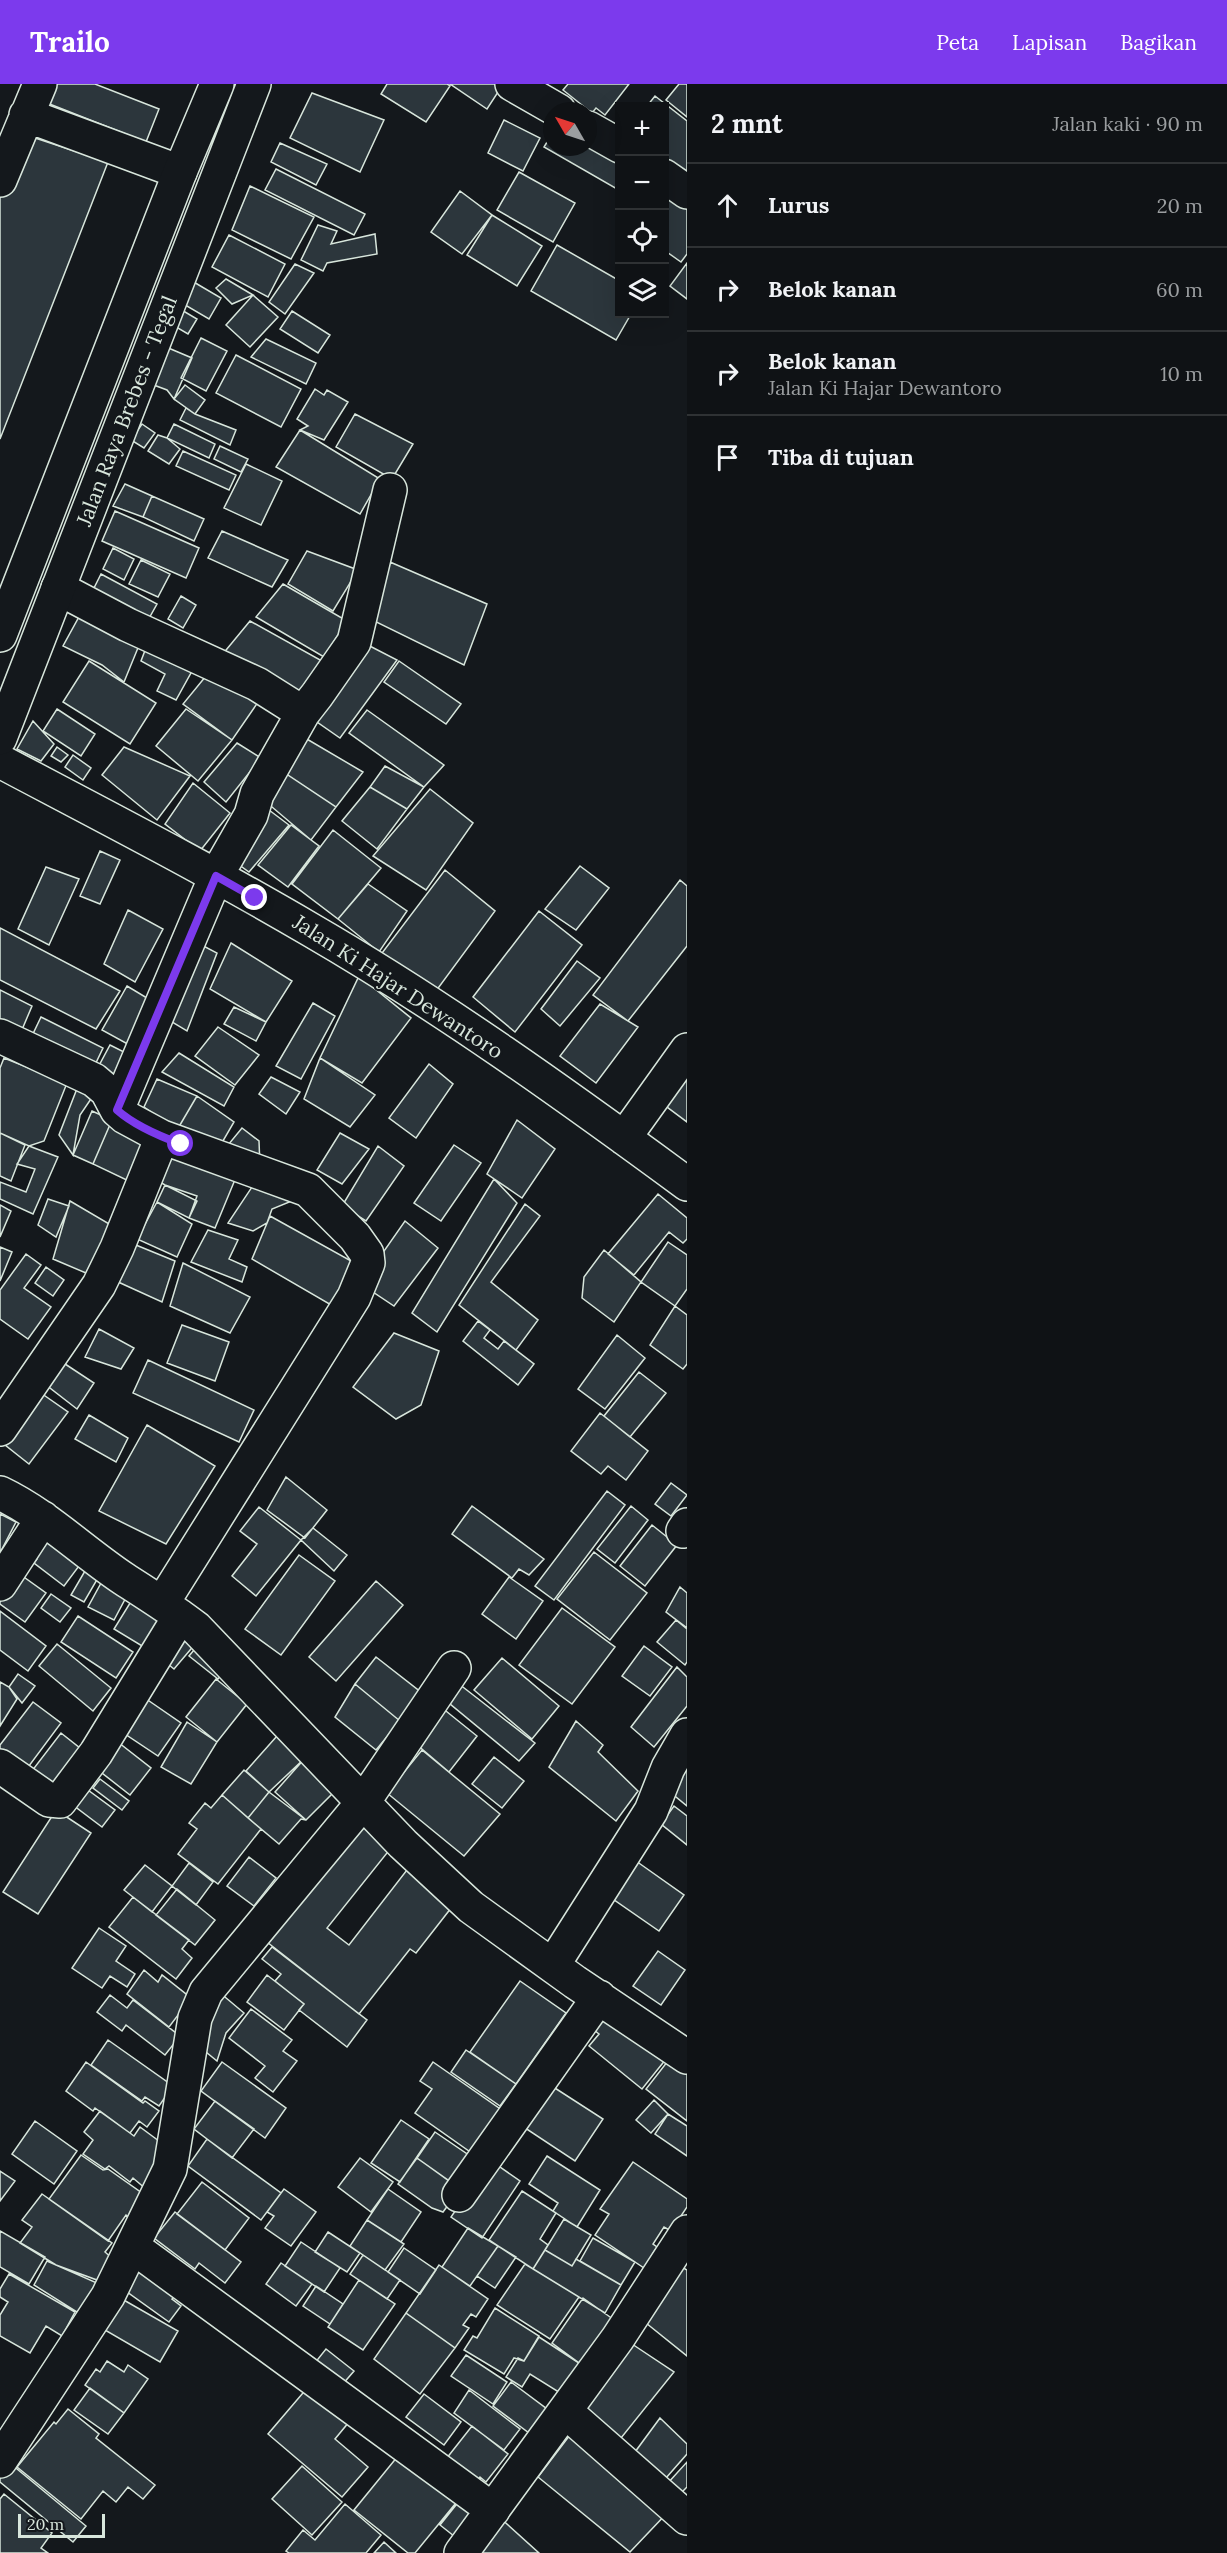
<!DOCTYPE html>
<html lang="id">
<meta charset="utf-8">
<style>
body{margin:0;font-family:Lora,serif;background:#1d2022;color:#f1f3f6}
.controls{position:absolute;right:18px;top:18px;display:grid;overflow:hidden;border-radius:0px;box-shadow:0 6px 24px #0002}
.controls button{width:54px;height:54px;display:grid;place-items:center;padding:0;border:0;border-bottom:2px solid #2f3234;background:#0f1215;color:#f1f3f6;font:30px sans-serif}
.compass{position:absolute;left:543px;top:18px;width:54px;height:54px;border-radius:50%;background:#0f1215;box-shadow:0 6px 24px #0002;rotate:309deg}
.scale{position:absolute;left:18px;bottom:15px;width:87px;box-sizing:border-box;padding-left:6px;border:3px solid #d8e6dc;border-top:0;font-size:16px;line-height:21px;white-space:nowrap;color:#d8e6dc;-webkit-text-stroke:4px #14181c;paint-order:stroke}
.stop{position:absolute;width:18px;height:18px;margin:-14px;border:4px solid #7c3aed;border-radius:50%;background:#fff}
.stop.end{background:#7c3aed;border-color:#fff;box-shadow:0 2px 6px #0008}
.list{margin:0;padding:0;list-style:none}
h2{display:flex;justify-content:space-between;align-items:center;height:78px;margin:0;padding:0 24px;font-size:26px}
h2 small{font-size:20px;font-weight:400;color:#9b9ea0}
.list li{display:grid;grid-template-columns:39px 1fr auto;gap:18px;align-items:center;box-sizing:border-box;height:84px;padding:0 24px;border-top:2px solid #2f3234}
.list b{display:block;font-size:22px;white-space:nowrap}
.list p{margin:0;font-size:20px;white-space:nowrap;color:#9b9ea0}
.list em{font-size:20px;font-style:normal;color:#9b9ea0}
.icon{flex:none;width:33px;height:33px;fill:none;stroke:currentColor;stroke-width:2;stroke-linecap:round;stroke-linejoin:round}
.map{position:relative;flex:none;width:687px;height:2469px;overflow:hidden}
header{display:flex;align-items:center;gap:36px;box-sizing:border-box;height:84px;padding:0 30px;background:#7c3aed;color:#fff}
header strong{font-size:28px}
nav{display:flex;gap:33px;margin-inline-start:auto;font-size:21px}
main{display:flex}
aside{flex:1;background:#0f1215}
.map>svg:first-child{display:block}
.building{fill:#2c363c;stroke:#d8e6dc;stroke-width:1.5}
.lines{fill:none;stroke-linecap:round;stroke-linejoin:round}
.minor-casing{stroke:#d8e6dc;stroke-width:36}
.highway-casing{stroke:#d8e6dc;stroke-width:36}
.minor{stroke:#14181c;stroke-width:33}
.highway{stroke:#14181c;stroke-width:33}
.route{stroke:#7c3aed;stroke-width:8}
.labels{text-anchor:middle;stroke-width:4.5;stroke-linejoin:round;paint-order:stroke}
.street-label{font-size:21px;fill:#d8e6dc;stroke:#14181c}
</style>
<header>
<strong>Trailo</strong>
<nav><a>Peta</a><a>Lapisan</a><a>Bagikan</a></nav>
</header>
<main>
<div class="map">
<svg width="687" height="2469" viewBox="0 0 687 2469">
<rect width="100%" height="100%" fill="#14181c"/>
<path class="building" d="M55 0H95L159 25 146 58 47 19Z
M387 0H447L450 2 426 38 381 10Z
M450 0H499L502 2 487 25Z
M568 0H629L605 31 596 24 592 29 563 6Z
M679 0H687V33L666 16Z
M312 9 384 36 360 88 290 54Z
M655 12 687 37V87L685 90 664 74V22H647Z
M504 36 540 54 523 87 488 69Z
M23 50 108 78 0 355V105Z
M552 50V63H588V52L620 70V100L617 105 544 63Z
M280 59 327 80 316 101 271 78Z
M276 85 365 130 354 151 265 106Z
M519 88 575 119 553 158 497 126Z
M664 97 687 113V170L681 178 664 166Z
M250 102 314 133 291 175 232 146Z
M460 107 492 131 462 170 431 148Z
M492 131 542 162 517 202 467 171Z
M318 141 337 147 331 160 375 150 377 170 327 179 323 187 301 176Z
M229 151 285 180 268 213 212 183Z
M557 161 620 197V230H631L616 256 531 207Z
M687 179V215L670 202Z
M295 180 314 189 285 230 269 218Z
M226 195 253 211 232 220 216 204Z
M192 197 221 214 209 235 180 218Z
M253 211 278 233 250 263 226 241Z
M180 225 197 235 188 250 171 240Z
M292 227 330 251 318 269 280 245Z
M201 254 227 267 206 307 181 294Z
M266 255 316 279 306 300 251 273Z
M166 263 192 274 174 315 167 306 151 300Z
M236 271 301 305 281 343 216 309Z
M185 301 205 316 195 330 174 315Z
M315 305 324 311 327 306 348 318 324 356 300 346 308 342 297 335Z
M186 324 195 330 236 346 230 361 180 336Z
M355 330 413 360 392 395 336 363Z
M142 340 155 349 144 364 131 356Z
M174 340 215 360 209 374 167 354Z
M300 346 380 395 360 430 276 383Z
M158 351 167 354 180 365 169 380 148 367Z
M220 362 248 375 241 388 214 375Z
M183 367 236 391 229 406 176 382Z
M246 380 282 397 261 441 224 424Z
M125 400 152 412 143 433 113 422Z
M152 412 204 435 194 457 143 433Z
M115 427 199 464 186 494 102 457Z
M222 447 288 476 272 503 208 474Z
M113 464 134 475 124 496 103 485Z
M307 467 358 486 333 527 288 500Z
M141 476 170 490 158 513 129 500Z
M390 478 487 520 464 581 366 533Z
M101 490 157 520 143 545 88 516Z
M283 500 347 537 324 573 256 533Z
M181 512 196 521 183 544 168 535Z
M80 531 140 559 124 598 102 581 63 562Z
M250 537 322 577 296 617 217 577Z
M149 556 197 578 176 616 157 607 165 590 141 577Z
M362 558 397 576 340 654 307 631Z
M89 577 156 619 130 660 63 618Z
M399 577 461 620 446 640 384 598Z
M215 581 265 608 232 656 183 620Z
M57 625 95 650 81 672 43 647Z
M186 625 232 656 198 697 156 662Z
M367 626 444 681 424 703 349 649Z
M33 637 54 660 41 677 17 665Z
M300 651 363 688 336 723 279 685Z
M237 659 261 674 226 718 204 698Z
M57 663 68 671 61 678 51 672Z
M124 663 190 692 157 736 102 691Z
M73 671 91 684 83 696 65 683Z
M385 682 424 703 407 725 370 703Z
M279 685 336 723 311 756 259 712Z
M193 699 230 729 200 767 165 740Z
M370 703 407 725 377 765 342 737Z
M430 705 473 739 426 806 373 772Z
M265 723 289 741 249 788 231 775Z
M291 741 319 762 288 803 258 781Z
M333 746 381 784 338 835 292 800Z
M100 767 120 776 100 820 80 812Z
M580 782 609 804 576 846 545 825Z
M46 783 79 795 49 861 18 845Z
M445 786 495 827 436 907 382 869Z
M680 796 687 802V862L628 937 593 911Z
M368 800 407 827 379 868 338 835Z
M128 826 163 845 135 898 104 880Z
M539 827 582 861 515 948 473 913Z
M0 844 120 907 96 945 0 896Z
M192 856 217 869 187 947 162 932Z
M231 859 292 897 266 938 210 905Z
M577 877 600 894 560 942 541 925Z
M359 892 411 934 362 999 320 974Z
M127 902 157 920 133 963 102 946Z
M0 906 32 922 21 948 0 939Z
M313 919 335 932 301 995 276 982Z
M600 920 638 943 596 999 560 972Z
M234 923 266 938 256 957 224 940Z
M41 933 103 964 93 985 31 954Z
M218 943 259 971 235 1001 195 972Z
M110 961 128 970 112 998 95 989Z
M179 969 234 1003 224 1022 162 988Z
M4 974 67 999 44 1057 29 1062 0 1049V984Z
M320 974 375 1011 350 1043 304 1015Z
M429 980 453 1000 416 1054 389 1034Z
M687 989V1038L663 1020Z
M271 993 300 1008 286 1030 259 1010Z
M157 995 197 1012 177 1046 144 1023Z
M78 1002 95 1009 80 1031 73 1071 59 1051Z
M197 1012 234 1038 216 1069 177 1046Z
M92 1027 112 1036 93 1080 73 1071Z
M112 1036 154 1059 135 1100 93 1080Z
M517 1036 555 1065 522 1114 487 1090Z
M242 1044 259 1057 260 1083 228 1061Z
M0 1049 25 1061 11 1097 0 1092Z
M340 1049 369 1065 342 1100 317 1086Z
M168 1058 239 1086 215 1144 189 1134 197 1112 165 1101 153 1094Z
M454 1061 481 1079 441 1137 414 1119Z
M29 1062 58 1073 33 1130 0 1115V1098L26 1108 35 1085 17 1080Z
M378 1062 404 1082 366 1137 342 1122Z
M260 1091 304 1112 272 1125 267 1139 253 1147 228 1139Z
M494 1095 517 1119 437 1248 412 1229Z
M165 1101 197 1117 189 1134 157 1118Z
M658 1110 687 1134V1155L683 1159 669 1148 634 1191 608 1170Z
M48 1115 69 1122 56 1153 38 1141Z
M70 1117 111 1141 86 1189 53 1175Z
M157 1118 192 1140 177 1173 137 1155Z
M525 1120 540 1132 491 1198 538 1236 516 1266 459 1221Z
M0 1121 11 1127 0 1153Z
M270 1132 362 1183 338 1225 252 1175Z
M405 1137 438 1164 394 1222 361 1200Z
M208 1146 238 1156 229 1175 247 1183 242 1198 191 1178Z
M668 1158 687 1171V1205L675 1222 641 1198Z
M131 1159 175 1177 162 1218 116 1197Z
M0 1163 12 1168 0 1197Z
M604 1166 641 1198 614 1238 582 1214 584 1193Z
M26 1170 41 1181 24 1204 51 1223 28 1255 0 1235V1206Z
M183 1179 250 1213 230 1249 170 1222Z
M46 1183 64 1196 53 1212 35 1199Z
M675 1222 687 1231V1280L683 1285 650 1261Z
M478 1237 490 1246 484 1254 498 1265 504 1257 534 1280 518 1301 463 1257Z
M182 1241 229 1258 215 1297 167 1279Z
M99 1245 134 1264 121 1285 85 1273Z
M394 1249 439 1267 421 1321 396 1335 353 1303Z
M617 1251 645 1274 605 1325 578 1305Z
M56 1274 94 1299 77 1325 41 1297Z
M148 1276 254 1326 239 1358 133 1309Z
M639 1288 666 1309 630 1353 604 1332Z
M38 1307 68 1328 29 1380 0 1357Z
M600 1329 648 1367 626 1396 608 1382 601 1390 571 1367Z
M89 1331 128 1354 116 1378 75 1355Z
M147 1341 215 1382 166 1460 99 1427Z
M286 1393 327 1426 305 1454 267 1426Z
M671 1399 687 1411 671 1432 655 1420Z
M607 1407 625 1421 554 1516 535 1502Z
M472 1422 544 1475 529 1491 519 1485 512 1494 452 1450Z
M631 1422 648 1436 615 1479 597 1465Z
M259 1423 301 1456 256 1512 232 1492 257 1460 240 1447Z
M0 1430 16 1438 1 1467 0 1466Z
M652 1441 677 1461 645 1502 620 1482Z
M313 1444 347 1471 334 1487 301 1456Z
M49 1453 82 1478 64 1502 34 1479 37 1475 29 1469Z
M594 1468 647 1509 610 1556 557 1515Z
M299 1471 335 1497 281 1571 245 1545Z
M89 1480 102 1487 84 1518 71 1511Z
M14 1486 46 1509 25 1538 0 1520V1504Z
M106 1490 131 1504 114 1536 88 1523Z
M509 1493 543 1517 516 1555 482 1530Z
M376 1497 403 1521 336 1597 309 1573Z
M680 1503 687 1509V1544L666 1528Z
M51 1510 71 1524 60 1538 41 1524Z
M135 1511 168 1530 147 1565 114 1545Z
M562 1524 615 1563 572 1620 519 1581Z
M0 1527 46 1562 28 1587 0 1566Z
M78 1532 133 1568 116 1594 61 1558Z
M676 1536 687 1545V1578L685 1581 657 1558Z
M180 1546 196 1559 174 1585 158 1572Z
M57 1560 111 1604 93 1627 39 1582Z
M199 1560 228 1583 218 1595 189 1572Z
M644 1562 672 1583 650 1612 622 1592Z
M376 1573 422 1609 400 1637 355 1600Z
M502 1574 559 1622 532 1655 474 1606Z
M677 1583 687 1593V1622L654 1663 631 1643Z
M18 1590 35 1602 22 1619 9 1603Z
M450 1593 535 1659 519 1677 438 1610Z
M216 1595 247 1620 217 1658 186 1633Z
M0 1598 9 1603 17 1615 0 1642Z
M355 1600 400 1637 376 1666 335 1633Z
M139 1610 181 1639 158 1672 116 1644Z
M33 1618 61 1639 23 1690 0 1673V1661Z
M436 1619 477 1652 449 1688 409 1654Z
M576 1637 603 1661 598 1668 638 1707 616 1737 549 1683Z
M187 1638 217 1658 191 1700 161 1683Z
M61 1649 90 1672 57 1715 28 1692Z
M277 1652 306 1673 269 1708 246 1687Z
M114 1655 151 1684 130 1711 93 1682Z
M422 1666 500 1730 464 1772 387 1709Z
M306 1673 343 1699 306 1736 275 1708Z
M494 1673 524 1697 502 1724 472 1700Z
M687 1682V1722L665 1704Z
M244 1686 269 1708 248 1734 222 1711Z
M100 1695 129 1717 122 1726 93 1704Z
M77 1698 115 1726 102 1743 65 1715Z
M269 1708 306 1736 301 1735 279 1760 248 1734Z
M222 1711 261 1745 218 1800 178 1770 197 1745 189 1739 205 1719 211 1724Z
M674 1722 687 1732V1761L661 1740Z
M56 1726 91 1749 38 1830 3 1808Z
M352 1734 391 1764 327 1844 349 1861 410 1782 455 1819 416 1869 410 1865 359 1930 258 1851Z
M249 1773 276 1794 254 1822 227 1802Z
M636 1777 684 1811 659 1847 610 1813Z
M189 1779 213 1798 196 1821 172 1802Z
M145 1781 172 1802 152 1828 124 1806Z
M177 1805 215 1836 195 1861 156 1831Z
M133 1813 189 1856 182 1865 192 1874 176 1895 109 1843Z
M99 1844 126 1862 116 1877 135 1890 127 1903 110 1892 102 1904 72 1884Z
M272 1863 367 1936 347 1963 299 1926 304 1920 275 1897 281 1890 262 1875Z
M658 1867 685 1886 661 1921 633 1902Z
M144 1886 158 1898 162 1891 191 1914 169 1943 127 1910Z
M267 1891 304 1920 284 1946 247 1918Z
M520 1897 566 1929 516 2000 470 1968Z
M219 1908 244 1929 226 1949 217 1977 195 1959Z
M110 1911 127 1924 133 1916 180 1952 165 1971 126 1941 122 1947 97 1928Z
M603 1923 666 1975 642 2005 589 1962 599 1950 588 1941Z
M251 1925 292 1956 283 1967 297 1977 273 2008 255 1994 265 1982 229 1954Z
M108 1956 173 2002 159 2022 145 2013 142 2017 91 1981Z
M466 1966 516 2000 500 2022 451 1988Z
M671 1973 687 1986V2037L646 2005Z
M86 1978 143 2019 145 2017 159 2027 147 2043 139 2037 130 2049 95 2024 93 2027 66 2007Z
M222 1978 286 2024 265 2054 201 2007Z
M433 1978 506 2029 476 2072 415 2029 432 2005 420 1997Z
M544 1997 603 2035 575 2077 516 2038Z
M654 2016 668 2030 651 2049 636 2036Z
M215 2017 254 2045 232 2074 194 2045Z
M100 2027 134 2052 140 2043 171 2066 153 2111 133 2094 130 2098 109 2082 105 2085 83 2070 93 2056 84 2048Z
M668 2030 687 2042V2072L655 2050Z
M401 2036 429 2055 400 2098 371 2079Z
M35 2037 77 2067 54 2100 12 2070Z
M435 2048 476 2076 458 2103 417 2074Z
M207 2055 281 2109 261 2136 188 2082Z
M81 2071 103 2086 108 2085 149 2114 133 2136 126 2131 108 2157 49 2115Z
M547 2072 600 2106 577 2143 553 2127 558 2119 529 2100Z
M360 2074 393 2098 371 2128 338 2103Z
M417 2074 460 2105 443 2128 432 2124 398 2100Z
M490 2076 520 2097 482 2154 451 2133Z
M633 2078 687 2115V2123L671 2147 664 2143 653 2160 657 2163 644 2184 595 2151 609 2130 600 2125Z
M0 2087 15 2097 0 2117Z
M202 2098 249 2134 225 2166 177 2130Z
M284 2105 316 2128 291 2162 265 2144 274 2132 267 2128Z
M388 2105 421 2128 401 2158 367 2136Z
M522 2107 556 2129 540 2155 548 2161 533 2185 489 2156Z
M42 2110 112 2159 105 2168 113 2175 97 2196 56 2181 20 2159 32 2143 22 2136Z
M175 2128 241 2178 225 2199 199 2179 195 2185 154 2154Z
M564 2135 591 2151 572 2182 545 2166Z
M367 2136 404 2160 385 2186 350 2162Z
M468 2144 498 2162 470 2202 442 2183Z
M0 2147 45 2173 29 2200 0 2183Z
M328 2148 360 2169 347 2188 315 2168Z
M593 2154 635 2178 621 2201 580 2177Z
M301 2158 340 2184 324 2208 285 2182Z
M498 2162 516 2173 495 2204 477 2192Z
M404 2164 436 2186 420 2210 388 2188Z
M545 2166 572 2182 576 2175 621 2201 605 2229 533 2185Z
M363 2171 400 2196 387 2215 350 2190Z
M47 2177 97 2199 80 2230 34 2201Z
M142 2179 179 2206 172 2215 181 2222 169 2238 123 2205Z
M281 2179 312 2200 296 2222 266 2200Z
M525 2180 579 2213 550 2255 497 2221Z
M439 2181 488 2215 476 2233 471 2230 463 2241 469 2244 455 2264 406 2229Z
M682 2183 687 2186V2272L641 2235Z
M9 2190 75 2228 62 2252 46 2242 30 2269 0 2252V2231L8 2218 0 2213V2205Z
M359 2196 395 2220 363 2266 328 2243Z
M316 2202 343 2220 330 2240 303 2222Z
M115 2211 178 2247 160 2278 98 2242Z
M583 2214 620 2240 582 2281 552 2259Z
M495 2224 539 2252 524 2277 514 2274 504 2290 464 2266 473 2252 477 2254Z
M406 2229 455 2264 420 2310 374 2275Z
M539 2253 582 2281 565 2312 530 2290 522 2303 506 2293 518 2274 524 2277Z
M629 2258 674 2288 617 2359 579 2327Z
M326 2265 354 2287 342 2301 314 2280Z
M466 2271 507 2298 493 2320 451 2292Z
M107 2277 124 2288 128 2281 148 2295 124 2329 85 2301 96 2285 100 2288Z
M511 2298 547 2325 529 2349 493 2322Z
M308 2303 349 2338 335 2355 368 2383 342 2413 268 2350Z
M90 2304 124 2329 108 2350 74 2326Z
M469 2306 520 2345 504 2366 454 2329Z
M424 2310 461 2338 444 2361 406 2333Z
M68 2325 99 2350 96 2354 155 2401 143 2415 128 2403 116 2418 103 2407 81 2435 17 2383 54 2338 56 2340Z
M660 2334 687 2360V2370L666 2394 635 2368Z
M472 2342 508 2370 486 2398 480 2393 469 2408 439 2384Z
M576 2343 668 2428 630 2468 538 2393Z
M402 2367 460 2414 415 2469H408L354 2426Z
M687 2378V2403L679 2411 667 2400Z
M11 2380 86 2442 73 2458 0 2398V2394Z
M302 2382 342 2418 312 2451 272 2415Z
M4 2410 52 2449 41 2464 48 2469H0V2415Z
M464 2411 483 2426 459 2456 440 2441Z
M345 2420 381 2451 366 2469H289L286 2467 303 2446 315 2456Z
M498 2432 539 2469H472Z
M384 2458 396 2469H374Z"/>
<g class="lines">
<g class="minor-casing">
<path id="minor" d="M512 0 559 27
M26 31 180 88
M588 44 620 62
M664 92 687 108
M0 96 40 0
M58 504 128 541 257 600 303 629
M0 677C104 732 209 786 311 846 442 922 566 1011 687 1100
M0 952 94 996 107 1007 117 1026 125 1033 162 1053 308 1106 355 1153 367 1170 368 1179 354 1213 163 1518
M117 1026 216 792 251 731 257 710 303 629 317 611 354 558 390 406
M624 1054 687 966
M0 1345 99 1201 117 1164 162 1053
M0 1409C46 1431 82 1467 124 1495 149 1511 173 1526 196 1544L403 1760 471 1823 575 1898 687 1973
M683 1447 687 1441
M0 1500 43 1434
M0 1682 49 1716 60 1717 96 1669 180 1532
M553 1881 651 1727 668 1684 687 1651
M459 2111 599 1913
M133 2163 493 2426
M565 2327 687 2434
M0 2377 108 2212 170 2085 195 1934 206 1908 364 1717 454 1584
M461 2469 618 2254 687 2148"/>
</g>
<g class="highway-casing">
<path id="highway" d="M0 551 180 88 217 0
M0 654 254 0"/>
</g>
<use href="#minor" class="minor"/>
<use href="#highway" class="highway"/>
</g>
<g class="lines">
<path class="route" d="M181 1060C159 1052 135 1042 117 1026L216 792 255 814"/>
</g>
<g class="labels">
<g class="street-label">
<text transform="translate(127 327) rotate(-69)" y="7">Jalan Raya Brebes - Tegal</text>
<text transform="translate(398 903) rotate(33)" y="7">Jalan Ki Hajar Dewantoro</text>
</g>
</g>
</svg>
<div class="controls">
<button>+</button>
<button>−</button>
<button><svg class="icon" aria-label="locate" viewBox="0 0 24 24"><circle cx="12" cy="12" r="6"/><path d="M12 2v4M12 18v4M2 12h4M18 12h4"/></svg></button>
<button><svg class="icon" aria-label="layers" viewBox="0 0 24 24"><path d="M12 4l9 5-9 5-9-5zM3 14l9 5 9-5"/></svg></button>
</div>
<svg class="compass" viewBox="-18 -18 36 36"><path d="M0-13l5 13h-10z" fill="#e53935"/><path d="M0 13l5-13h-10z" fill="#9b9ea0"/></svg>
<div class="scale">20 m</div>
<div class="stop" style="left:181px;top:1060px"></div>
<div class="stop end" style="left:255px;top:814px"></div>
</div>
<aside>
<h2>2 mnt<small>Jalan kaki · 90 m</small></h2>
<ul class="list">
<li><svg class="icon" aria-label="ahead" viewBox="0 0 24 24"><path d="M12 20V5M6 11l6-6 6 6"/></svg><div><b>Lurus</b></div><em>20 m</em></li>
<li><svg class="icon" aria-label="right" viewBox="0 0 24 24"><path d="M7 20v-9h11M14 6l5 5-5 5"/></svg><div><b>Belok kanan</b></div><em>60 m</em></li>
<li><svg class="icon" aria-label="right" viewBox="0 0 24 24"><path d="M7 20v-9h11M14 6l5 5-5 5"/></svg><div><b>Belok kanan</b><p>Jalan Ki Hajar Dewantoro</p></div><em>10 m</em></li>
<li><svg class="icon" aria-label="arrive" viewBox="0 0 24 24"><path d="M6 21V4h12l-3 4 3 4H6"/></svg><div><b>Tiba di tujuan</b></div></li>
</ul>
</aside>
</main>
